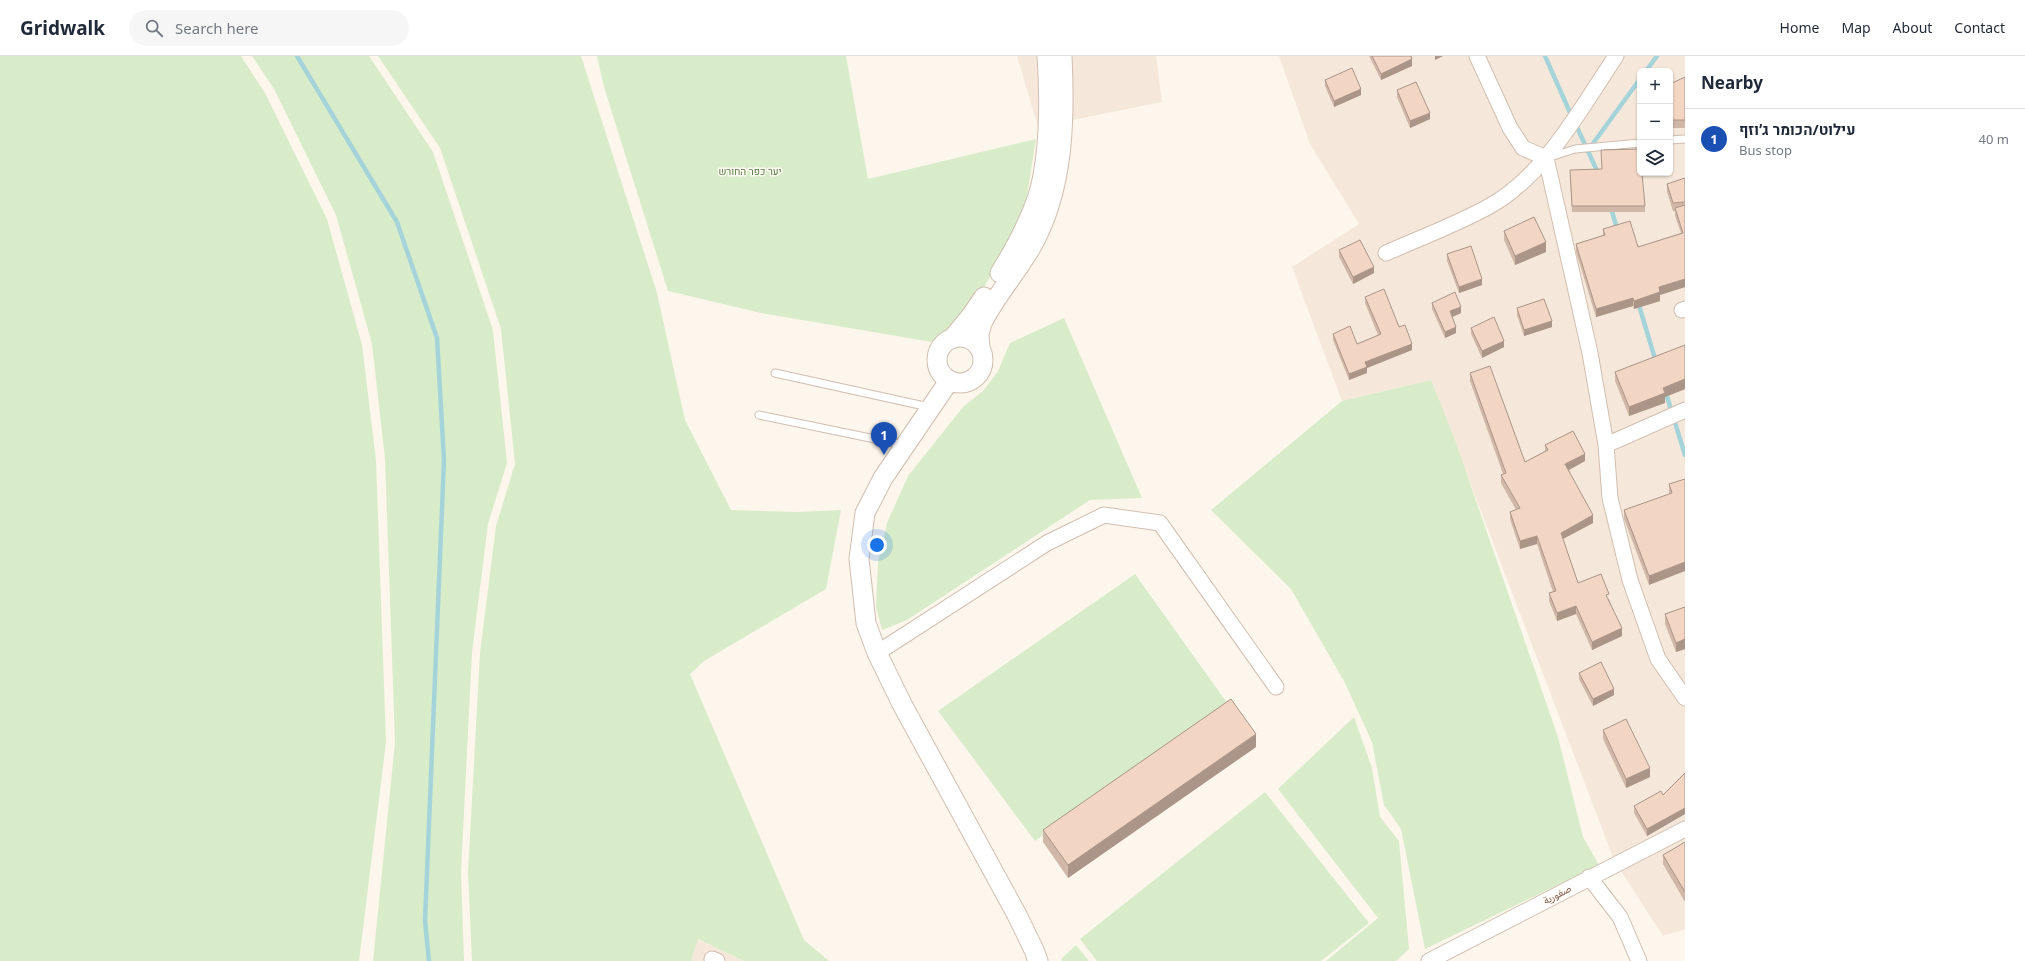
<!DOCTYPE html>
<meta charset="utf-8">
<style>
body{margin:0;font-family:"Noto Sans","Noto Sans Arabic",Heebo,sans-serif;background:#f6f6f7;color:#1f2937}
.controls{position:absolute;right:12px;top:12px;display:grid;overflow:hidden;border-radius:6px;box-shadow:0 1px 3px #0004}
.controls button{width:36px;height:36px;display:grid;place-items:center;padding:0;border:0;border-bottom:1px solid #e0e1e3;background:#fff;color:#1f2937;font:20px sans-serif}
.you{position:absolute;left:877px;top:489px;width:14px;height:14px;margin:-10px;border:3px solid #fff;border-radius:50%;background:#1a73e8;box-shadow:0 0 0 6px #1a73e833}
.badge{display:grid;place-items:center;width:26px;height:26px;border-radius:50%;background:#e76f51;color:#fff;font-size:13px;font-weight:700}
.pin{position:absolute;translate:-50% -33px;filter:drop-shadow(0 1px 2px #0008)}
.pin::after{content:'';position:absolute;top:21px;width:14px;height:12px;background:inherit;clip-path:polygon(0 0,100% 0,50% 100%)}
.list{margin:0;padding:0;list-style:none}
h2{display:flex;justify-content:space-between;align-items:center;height:52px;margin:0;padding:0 16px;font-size:17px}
h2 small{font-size:13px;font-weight:400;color:#747a83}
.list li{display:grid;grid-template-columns:26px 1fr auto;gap:12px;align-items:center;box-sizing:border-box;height:60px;padding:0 16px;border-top:1px solid #e0e1e3}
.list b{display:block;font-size:15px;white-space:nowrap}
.list p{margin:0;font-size:13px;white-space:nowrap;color:#747a83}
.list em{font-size:13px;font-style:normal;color:#747a83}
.icon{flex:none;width:22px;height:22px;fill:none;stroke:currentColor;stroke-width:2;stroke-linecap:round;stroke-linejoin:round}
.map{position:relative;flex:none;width:1685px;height:905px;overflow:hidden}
header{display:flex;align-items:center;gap:24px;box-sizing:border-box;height:56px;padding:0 20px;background:#fff;border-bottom:1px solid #e0e1e3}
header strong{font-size:19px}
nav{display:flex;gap:22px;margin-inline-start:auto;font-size:14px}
.search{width:280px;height:36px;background:#f6f6f7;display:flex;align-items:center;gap:10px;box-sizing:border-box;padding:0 14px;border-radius:22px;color:#747a83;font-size:15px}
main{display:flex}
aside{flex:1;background:#fff}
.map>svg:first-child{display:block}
.residential{fill:#f5e8da;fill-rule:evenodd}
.green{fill:#d8ecc9}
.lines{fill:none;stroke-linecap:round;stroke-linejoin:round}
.stream{stroke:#a5d3da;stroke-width:4.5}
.service-casing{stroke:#d1beb0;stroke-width:9}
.minor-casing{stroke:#d1beb0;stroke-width:17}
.tertiary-casing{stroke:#d1beb0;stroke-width:21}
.service{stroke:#fff;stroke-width:7}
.minor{stroke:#fff;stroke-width:15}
.tertiary{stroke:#fff;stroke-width:19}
.wall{fill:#d1b7a8}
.shaded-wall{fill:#aa9588}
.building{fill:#f3d5c3;stroke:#aa9588}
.labels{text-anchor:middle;stroke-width:3;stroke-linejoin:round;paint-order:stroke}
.park-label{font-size:10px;fill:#537a41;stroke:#fffaf3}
.street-label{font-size:10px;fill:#7a5c4d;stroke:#fffaf3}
</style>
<header>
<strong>Gridwalk</strong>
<div class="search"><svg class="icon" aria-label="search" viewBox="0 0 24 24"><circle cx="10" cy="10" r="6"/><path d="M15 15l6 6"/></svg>Search here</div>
<nav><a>Home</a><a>Map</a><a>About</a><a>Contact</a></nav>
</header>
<main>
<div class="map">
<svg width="1685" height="905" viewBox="0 0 1685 905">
<rect width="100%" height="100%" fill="#fdf6ec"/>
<path class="residential" d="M1017 0H1156L1162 46 1038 71Z
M1279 0H1685V873L1663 880 1614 804 1431 324 1342 345 1292 211 1359 168 1310 88ZM1640 15H1670V117H1640Z
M697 883 744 905H691Z"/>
<path class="green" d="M0 0H241L265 37 327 163 362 289 376 404 386 686 359 905H0Z
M252 0H369L433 96 493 274 507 407 488 468 472 596 461 816 464 905H373L395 686 385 403 372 288 336 159 274 33Z
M378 0H581L657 237 685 364 731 454 798 456 841 454 826 533 704 605 690 618 804 884 829 905H744L698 883 691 905H472L468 816 480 597 496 470 515 408 501 273 440 92Z
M597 0H846L868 123 1036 83 1025 152 1006 194 950 289 761 257 668 235 604 31Z
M1064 262 1142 442 1090 444 907 564 882 574 876 551 878 506 887 467 908 420 963 351 984 334 998 315 1010 287Z
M1431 324 1455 384 1558 681 1583 781 1599 809 1425 893 1401 773 1384 749 1372 686 1345 627 1291 533 1211 454 1342 345Z
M1135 518 1230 651 1035 785 938 655Z
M1354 661 1372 712 1380 761 1399 785 1409 893 1396 905H1326L1378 862 1278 733Z
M1265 736 1369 867 1321 905H1097L1080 883Z
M1076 889 1089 905H1062L1061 903Z"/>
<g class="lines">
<path class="stream" d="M297 0 397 166 437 282 444 404 425 865 429 905
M1545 0 1572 61
M1646 15 1657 0
M1575 67 1599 119
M1589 93 1640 23
M1611 152 1618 176
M1638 246 1656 306
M1665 334 1685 399"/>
<g class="service-casing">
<path id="service" d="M1670 84 1685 83
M1550 101 1575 93 1640 87
M775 317 929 351
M759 359 904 389"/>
</g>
<g class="minor-casing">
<path id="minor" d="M1477 0 1510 72 1523 92 1546 102 1590 297 1606 389 1610 442 1630 524 1658 603 1685 642
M1386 197C1420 182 1455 169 1488 151 1545 120 1581 52 1616 0
M1682 254 1685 253
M1606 389 1685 354
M877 597 1047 487 1104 459 1160 467 1276 631
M1589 821 1620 861 1639 905
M712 903 717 905
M1429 905 1685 773"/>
</g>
<g class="tertiary-casing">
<path id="tertiary" d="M1000 217C1015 193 1029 167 1038 140 1050 101 1050 41 1047 0
M937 304a23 23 0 1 1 46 0a23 23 0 1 1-46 0Z
M952 283 971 260 984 241
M980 291 979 278 982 267C996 239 1018 215 1033 188 1064 131 1065 63 1062 0
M949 325 883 422 865 457 859 503 866 567 877 597 903 650 1017 859 1034 894 1038 905"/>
</g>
<use href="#service" class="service"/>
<use href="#minor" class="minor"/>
<use href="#tertiary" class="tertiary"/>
</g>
<path class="wall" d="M1369 0H1411L1412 10 1381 24Z
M1685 21V72H1670V28Z
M1325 24 1361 39 1334 51 1325 30Z
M1397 34 1430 63 1410 72 1397 41Z
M1602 113 1645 150V156H1572L1570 120Z
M1685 122V231L1660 239V245L1634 253 1633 250 1596 261 1576 196V188L1603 179V173L1638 191 1681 177 1675 160V155H1673L1667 136V128Z
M1504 175 1546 196 1515 209 1504 184Z
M1339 194 1374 217 1353 228 1339 201Z
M1447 198 1482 229 1459 237 1447 205Z
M1365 241 1399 271 1412 294 1367 312V317L1349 324 1333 284V278L1357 288 1378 279 1365 247Z
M1432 247 1461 257 1452 261 1456 277 1445 282 1432 253Z
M1517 252 1552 271 1524 280 1517 259Z
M1471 272 1504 291 1482 302 1471 278Z
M1685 289V333L1665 341V347L1629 360 1615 325V316Z
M1470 317 1525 406 1545 395V389L1585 405 1569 414 1593 467 1563 483 1578 527 1609 543 1622 580 1592 594 1576 558 1557 565 1549 545V537L1553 536 1537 488 1520 493 1510 463V456L1516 454 1501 427V419L1503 418 1470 325Z
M1685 423 1649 529 1624 463V454L1669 438V428Z
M1685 551V593L1676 596 1665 568V558Z
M1579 617 1614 639 1593 650 1579 623Z
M1603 674 1650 721 1626 732 1603 683Z
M1256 691 1068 822 1043 786V774Z
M1685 717V758L1647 780 1634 757V750L1663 739Z
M1685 786V846L1663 808V799Z"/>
<path class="shaded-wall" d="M1435 0H1443L1435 4Z
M1412 3V10L1381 24V18Z
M1361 33V39L1334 51V45Z
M1430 57V63L1410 72V65Z
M1546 186V196L1515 209V200Z
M1374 211V217L1353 228V221Z
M1482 223V229L1459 237V231Z
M1685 223V231L1660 239V245L1634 253V245L1659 231Z
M1633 242V250L1596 261V253Z
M1461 251V257L1450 262V255Z
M1552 265V271L1524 280V274Z
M1456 271V277L1445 282V276Z
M1504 285V291L1482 302V295Z
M1412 288V294L1367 312V317L1349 324V318L1365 306Z
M1685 323V333L1665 341V347L1629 360V351L1663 332Z
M1585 398V405L1565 416V408Z
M1593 459V467L1561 484V477Z
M1537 480V488L1520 493V485Z
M1685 506V515L1649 529V520Z
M1576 550V558L1557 565V557Z
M1622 572V580L1592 594V586Z
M1685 583V593L1676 596V587Z
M1614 633V639L1593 650V643Z
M1256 678V691L1068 822V809Z
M1650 712V721L1626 732V723Z
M1685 752V758L1647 780V773Z"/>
<path class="building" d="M1372 0H1411L1412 3 1381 18Z
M1352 12 1361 33 1334 45 1325 24Z
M1685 21V64H1670V28Z
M1416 26 1430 57 1410 65 1397 34Z
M1640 93V117H1642L1645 150H1572L1570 114 1602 113 1601 94Z
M1685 122V146L1673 147 1667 128Z
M1685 149V223L1659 231 1660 236 1634 245 1633 242 1596 253 1576 188 1605 179 1603 173 1630 165 1638 191 1683 177 1675 152Z
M1534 161 1546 186 1515 200 1504 175Z
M1360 184 1374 211 1353 221 1339 194Z
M1471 190 1482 223 1459 231 1447 198Z
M1384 233 1399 271 1405 269 1412 288 1365 306 1367 311 1349 318 1333 278 1350 270 1357 288 1381 278 1365 241Z
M1455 236 1461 251 1450 255 1456 271 1445 276 1432 247Z
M1544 243 1552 265 1524 274 1517 252Z
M1494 261 1504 285 1482 295 1471 272Z
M1685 289V323L1663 332 1665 337 1629 351 1615 316Z
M1490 310 1525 406 1548 394 1545 389 1573 375 1585 398 1565 408 1593 459 1561 477 1578 527 1601 518 1609 538 1606 539 1622 572 1592 586 1576 550 1557 557 1549 537 1556 535 1537 480 1520 485 1510 456 1520 452 1501 419 1506 417 1470 317Z
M1685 423V506L1649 520 1624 454 1672 437 1669 428Z
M1685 551V583L1676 587 1665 558Z
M1601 606 1614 633 1593 643 1579 617Z
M1231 643 1256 678 1068 809 1043 774Z
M1626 663 1650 712 1626 723 1603 674Z
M1685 717V752L1647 773 1634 750 1661 735 1663 739Z
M1685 786V836L1663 799Z"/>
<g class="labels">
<g class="park-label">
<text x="750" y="119">יער כפר החורש</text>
</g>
<g class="street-label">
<text transform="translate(1557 838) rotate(-28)" y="4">صفورية</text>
</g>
</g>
</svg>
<div class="controls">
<button>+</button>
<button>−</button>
<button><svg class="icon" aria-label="layers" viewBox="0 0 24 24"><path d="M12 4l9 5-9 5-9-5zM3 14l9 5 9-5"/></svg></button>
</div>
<div class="you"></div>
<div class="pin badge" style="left:884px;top:399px;background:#1a4fb4">1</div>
</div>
<aside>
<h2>Nearby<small></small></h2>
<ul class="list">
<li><span class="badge" style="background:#1a4fb4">1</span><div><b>עילוט/הכומר ג׳וזף</b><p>Bus stop</p></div><em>40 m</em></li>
</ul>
</aside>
</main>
